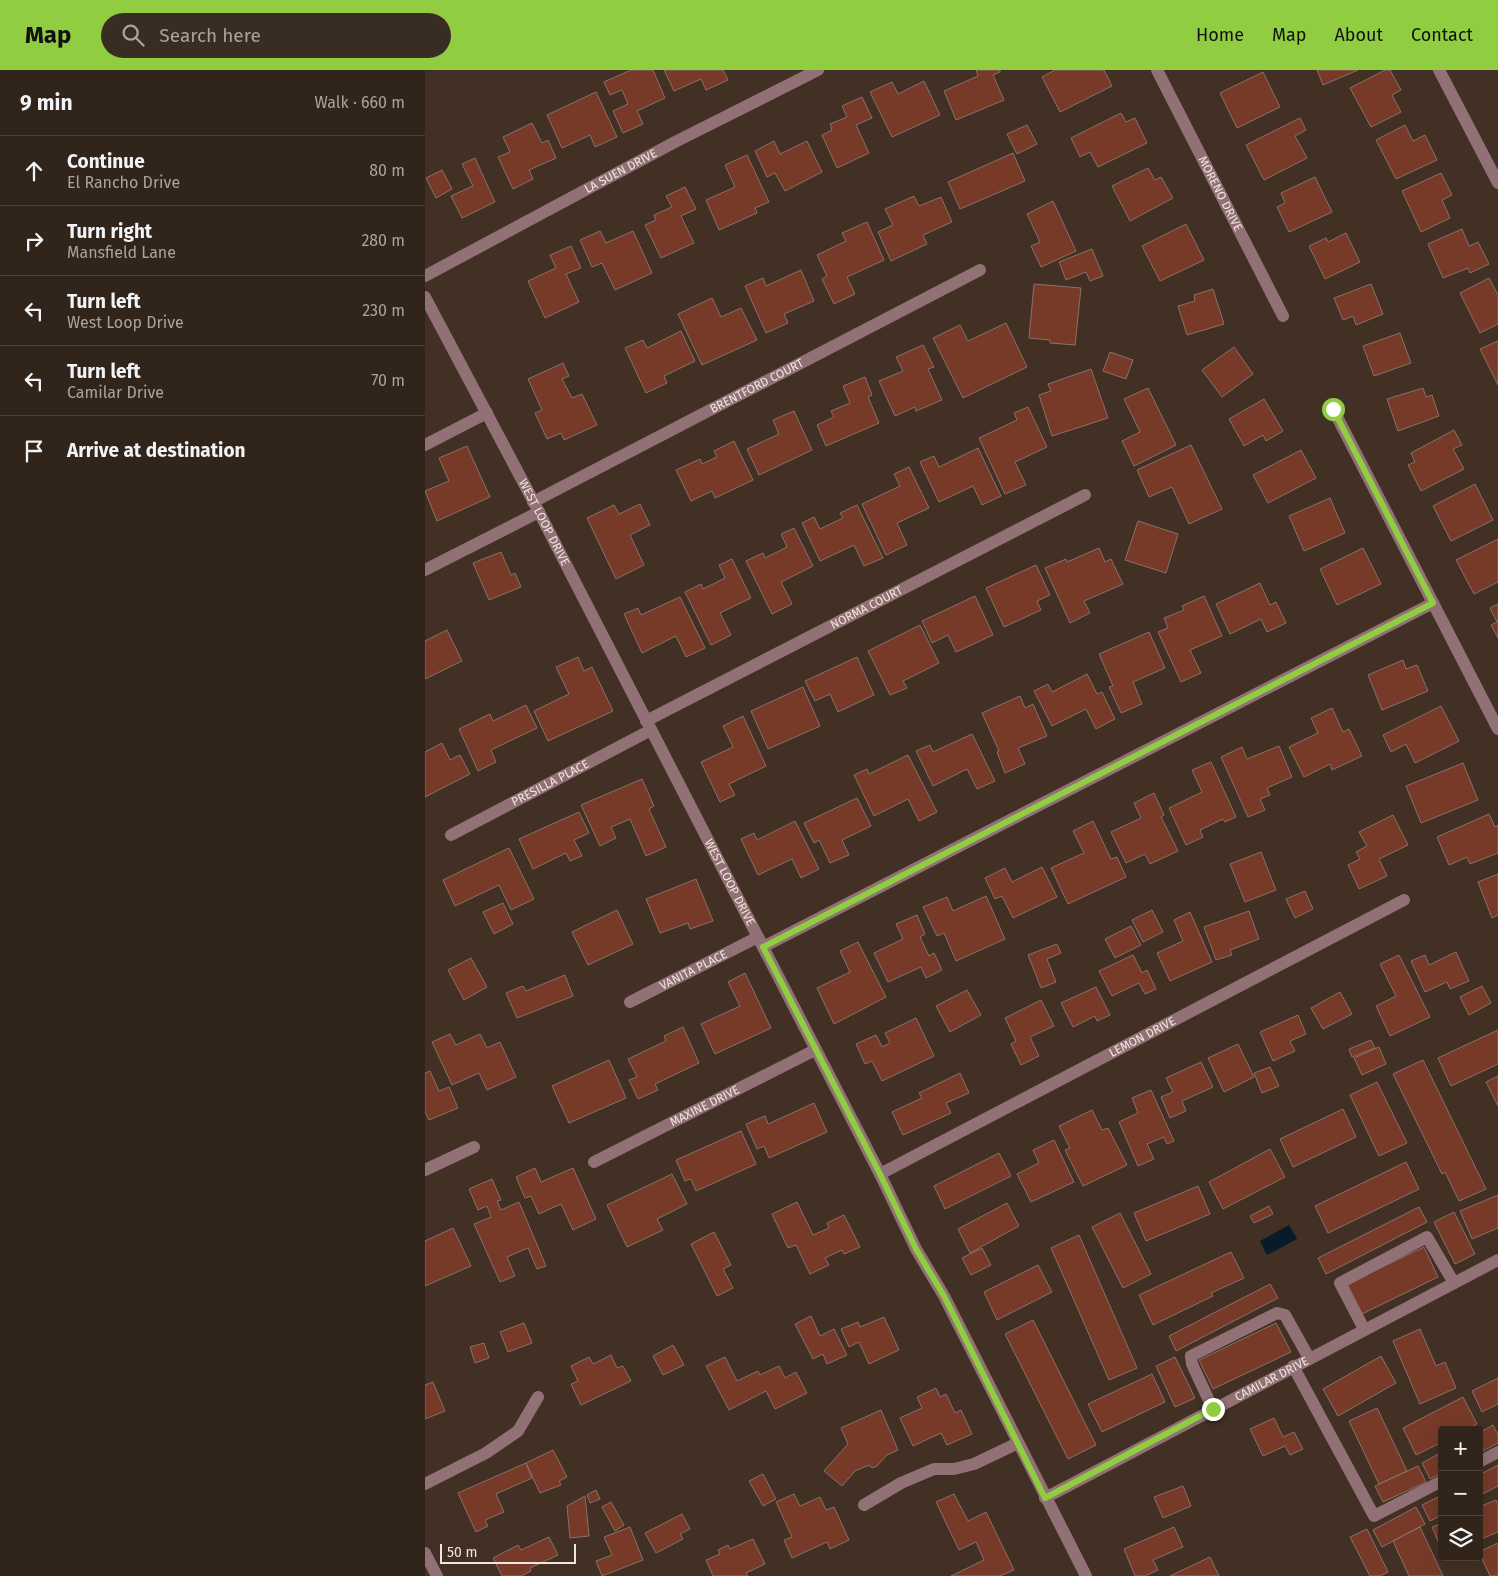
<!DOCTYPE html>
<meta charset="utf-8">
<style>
body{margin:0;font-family:"Fira Sans",sans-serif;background:#392c23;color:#f1f3f6}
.controls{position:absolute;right:15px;bottom:15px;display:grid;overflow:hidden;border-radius:5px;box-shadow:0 5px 20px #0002}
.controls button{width:45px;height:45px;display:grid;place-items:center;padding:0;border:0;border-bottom:1px solid #4c4139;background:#31241a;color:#f1f3f6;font:25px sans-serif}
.scale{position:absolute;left:15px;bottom:12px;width:136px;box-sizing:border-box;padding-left:5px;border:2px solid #f1e6de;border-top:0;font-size:14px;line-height:18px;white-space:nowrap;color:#f1e6de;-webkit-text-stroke:4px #413023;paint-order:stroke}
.stop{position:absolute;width:15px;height:15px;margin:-11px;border:4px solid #90cd41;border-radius:50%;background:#fff}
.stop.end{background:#90cd41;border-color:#fff;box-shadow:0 1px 5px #0008}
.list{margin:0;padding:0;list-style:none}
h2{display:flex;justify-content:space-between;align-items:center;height:65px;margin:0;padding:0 20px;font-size:21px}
h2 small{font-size:16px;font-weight:400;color:#a8a4a2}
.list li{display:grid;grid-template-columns:32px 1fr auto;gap:15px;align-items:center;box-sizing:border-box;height:70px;padding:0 20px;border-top:1px solid #4c4139}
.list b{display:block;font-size:19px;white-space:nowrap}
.list p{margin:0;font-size:16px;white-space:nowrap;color:#a8a4a2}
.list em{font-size:16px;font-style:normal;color:#a8a4a2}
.icon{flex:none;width:28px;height:28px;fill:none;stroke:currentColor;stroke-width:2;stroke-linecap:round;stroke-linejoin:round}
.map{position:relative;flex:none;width:1073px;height:1506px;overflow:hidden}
header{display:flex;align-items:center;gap:30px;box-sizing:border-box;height:70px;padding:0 25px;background:#90cd41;color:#111}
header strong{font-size:24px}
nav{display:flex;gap:28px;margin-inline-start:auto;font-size:18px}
.search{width:350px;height:45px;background:#392c23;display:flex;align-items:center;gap:12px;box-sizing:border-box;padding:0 18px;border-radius:28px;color:#a8a4a2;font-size:19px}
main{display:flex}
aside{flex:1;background:#31241a}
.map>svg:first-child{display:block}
.water{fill:#071b28}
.building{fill:#773a28;stroke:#89716a}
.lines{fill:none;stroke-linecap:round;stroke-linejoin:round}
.minor{stroke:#917175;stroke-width:12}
.route{stroke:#90cd41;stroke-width:6}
.labels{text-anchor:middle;stroke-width:4.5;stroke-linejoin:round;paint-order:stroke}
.street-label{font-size:12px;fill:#f1e6de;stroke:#413023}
</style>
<header>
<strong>Map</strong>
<div class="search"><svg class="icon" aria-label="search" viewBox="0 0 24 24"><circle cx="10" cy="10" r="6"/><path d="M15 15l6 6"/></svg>Search here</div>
<nav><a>Home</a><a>Map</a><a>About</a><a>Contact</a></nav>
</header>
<main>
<aside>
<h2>9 min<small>Walk · 660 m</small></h2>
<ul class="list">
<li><svg class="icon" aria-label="ahead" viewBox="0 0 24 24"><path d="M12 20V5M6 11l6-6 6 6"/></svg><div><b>Continue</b><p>El Rancho Drive</p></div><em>80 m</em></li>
<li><svg class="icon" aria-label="right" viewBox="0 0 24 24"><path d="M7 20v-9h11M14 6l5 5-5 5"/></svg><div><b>Turn right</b><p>Mansfield Lane</p></div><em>280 m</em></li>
<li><svg class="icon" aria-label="left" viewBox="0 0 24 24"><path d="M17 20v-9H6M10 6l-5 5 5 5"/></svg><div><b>Turn left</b><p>West Loop Drive</p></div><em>230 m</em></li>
<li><svg class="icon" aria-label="left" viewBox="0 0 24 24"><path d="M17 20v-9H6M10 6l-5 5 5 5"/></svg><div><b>Turn left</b><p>Camilar Drive</p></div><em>70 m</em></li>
<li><svg class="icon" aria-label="arrive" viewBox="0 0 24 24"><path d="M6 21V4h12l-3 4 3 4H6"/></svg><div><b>Arrive at destination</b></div></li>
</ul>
</aside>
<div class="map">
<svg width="1073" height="1506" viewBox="0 0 1073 1506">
<rect width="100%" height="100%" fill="#413023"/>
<path class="water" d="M864 1155 872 1169 842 1185 835 1171Z"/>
<path class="building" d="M206 0H228L240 28 212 41 218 54 198 63 188 41 203 34 197 20 185 25 179 12Z
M239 0H298L303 10 281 20 276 9 249 21Z
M551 0H575V2L568 5 579 30 531 50 519 21 553 6Z
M630 0H679L687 16 635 42 617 7Z
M892 0H933L898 15Z
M960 0H965L976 20 967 25 976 42 946 57 925 18Z
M838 2 855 37 812 58 795 23Z
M499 11 515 45 467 67 445 22 467 12 473 24Z
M171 22 192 67 170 77 165 65 137 78 122 45Z
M437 27 447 48 431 55 444 83 412 98 397 65 407 60 405 54 422 47 417 36Z
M696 43 701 52 710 48 722 73 673 97 665 82 655 87 646 68Z
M875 48 881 60 870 66 882 88 839 110 821 75Z
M107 53 117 73 123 70 131 88 104 100 108 109 88 119 73 87 85 82 78 67Z
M602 55 612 74 592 84 582 64Z
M980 55 988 71 1000 65 1012 90 971 109 951 70Z
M349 71 355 84 382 71 397 102 360 121 350 103 342 107 330 81Z
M588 83 600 111 535 139 523 112Z
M322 85 344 132 330 138 332 143 294 160 281 130 310 117 300 95Z
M50 88 70 132 37 148 26 126 48 116 37 94Z
M723 98 730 110 736 107 748 128 705 151 687 116Z
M17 100 27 119 11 128 1 108Z
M1016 103 1027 125 1017 130 1025 148 996 162 977 121Z
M890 107 907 142 864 162 852 137 860 133 856 123Z
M260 117 271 139 256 146 269 173 236 188 220 155 231 150 229 145 247 137 241 126Z
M489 126 494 136 516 127 527 152 498 165 502 174 466 191 453 162 468 155 460 139Z
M628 131 651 181 616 197 606 176 615 172 602 144Z
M442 152 459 190 422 207 430 224 409 234 397 209 402 206 392 185 421 171 417 163Z
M761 154 779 190 735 211 717 176Z
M1037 159 1044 176 1053 172 1064 194 1045 203 1043 198 1018 208 1003 174Z
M175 161 181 173 208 161 227 203 190 220 177 193 167 197 155 170Z
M921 163 935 192 900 209 884 176 901 168 903 172Z
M146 176 156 198 141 204 154 232 120 248 103 211 131 198 125 185Z
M667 179 678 206 665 211 661 202 641 210 634 192Z
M376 200 389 231 359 244 363 253 341 263 320 216 338 208 341 216Z
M1064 208 1073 225V254L1055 263 1035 223Z
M609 214 656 218 650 275 625 273V270L604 268Z
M946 214 958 244 931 255 928 246 918 250 909 228Z
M788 219 799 254 762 265 753 236 770 231 769 225Z
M287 228 296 247 316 238 332 270 277 295 253 244Z
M581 253 602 297 538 328 508 268 535 255 543 271Z
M256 261 270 291 239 306 242 313 221 323 200 278 218 270 222 278Z
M975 263 986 293 949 306 938 276Z
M1073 271V315L1055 279Z
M498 275 509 297 503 299 517 330 491 341 490 337 470 346 454 311 478 301 471 287Z
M809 277 828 304 797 327 777 300Z
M685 282 708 290 701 309 678 301Z
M138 293 144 306 137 309 147 328 157 324 172 355 139 370 136 363 122 369 110 343 117 340 103 309Z
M666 299 683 348 627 366 614 325 626 321 623 314Z
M440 307 447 325 443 327 454 353 401 376 392 355 409 347 406 341 425 333 418 316Z
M723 318 751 375 709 396 697 371 715 362 699 329Z
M998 318 1001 327 1007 325 1014 346 973 361 962 329Z
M839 329 858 361 841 371 838 365 819 376 804 349Z
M603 337 622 377 590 392 601 415 580 424 554 368 592 350 589 343Z
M369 341 387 380 334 405 322 379 354 364 348 350Z
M1029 360 1037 375 1028 379 1039 399 996 421 983 395 990 392 986 383Z
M309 371 328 410 290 428 287 421 266 431 251 400 275 389 277 394 292 387 289 381Z
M766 375 797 439 764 454 747 417 724 427 712 400Z
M42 376 65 427 12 451 0 421 24 411 14 388Z
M553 378 576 426 557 435 548 416 514 432 495 392 509 386 514 397Z
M876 380 891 408 843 433 828 405Z
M484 397 504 438 472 453 482 475 461 485 437 434 475 416 469 404Z
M1050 414 1068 450 1026 471 1008 436Z
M905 428 920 463 879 481 864 446Z
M215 434 225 455 205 465 219 495 191 509 162 448 189 435 194 444Z
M432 435 458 488 439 496 429 475 395 491 377 453 389 447 395 459 418 448 415 443Z
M713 451 753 464 741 503 700 490Z
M369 458 388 496 356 512 367 534 347 544 321 491 338 483 340 488 362 477 356 464Z
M1073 469V512L1049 524 1031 490Z
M674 478 680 492 686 489 698 514 659 531 665 543 645 553 620 498 641 489 642 492Z
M938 478 956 514 912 535 895 499Z
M76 482 86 505 90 503 96 517 64 530 48 493Z
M307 489 326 528 295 543 306 565 286 575 260 522 276 514 278 519 300 508 294 495Z
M611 495 625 525 612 531 616 540 579 557 561 518Z
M835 513 845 535 851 532 861 553 842 562 836 549 805 564 791 534Z
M550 526 568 565 531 582 523 565 507 573 497 551Z
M779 526 797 566 765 580 776 603 756 612 733 562 743 558 739 548 759 540 757 536Z
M255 527 280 578 261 587 251 566 217 583 199 544 213 538 216 545Z
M1073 534V568L1066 555 1072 552 1065 538Z
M495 555 514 593 478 611 482 618 465 625 443 581Z
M22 560 37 591 0 609V571Z
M724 562 740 598 708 612 717 634 696 643 684 617 688 616 674 584Z
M153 587 159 601 167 597 188 641 123 671 109 641 144 624 131 597Z
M432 587 449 625 413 642 405 624 390 631 380 611Z
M978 590 981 599 992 595 1003 621 957 640 943 605Z
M662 604 672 624 677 622 690 649 671 659 661 639 627 656 609 621 623 614 627 622Z
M378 617 395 656 343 679 326 641Z
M595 626 600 638 608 634 622 666 593 678 600 694 580 703 572 682 574 681 557 643Z
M101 635 112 658 66 680 71 692 53 701 34 659 65 644 68 651Z
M1016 636 1034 671 990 693 981 674 966 682 958 665Z
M907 638 918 662 924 659 937 686 907 700 905 694 879 707 864 677 893 663 886 648Z
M318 646 341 696 304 714 310 725 295 732 276 692 308 677 298 656Z
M547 664 570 711 552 719 542 699 508 716 491 681 505 675 508 682Z
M17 673 25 690 35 685 45 704 0 727V682Z
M854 676 867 707 842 718 845 725 835 729 840 740 823 747 796 687 817 677 822 689Z
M483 685 512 742 494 751 483 729 449 746 429 705 442 699 444 704Z
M786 692 811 747 800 752 798 749 775 760 778 767 761 775 744 738 777 722 767 700Z
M1038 693 1053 730 996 753 981 716Z
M217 709 229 736 224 739 241 777 221 786 205 749 186 757 191 768 175 776 156 735Z
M729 723 739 745 736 747 753 781 725 794 720 784 701 793 686 762 716 748 709 733Z
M432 728 446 756 417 770 424 785 405 793 394 770 389 773 379 753Z
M154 742 164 763 149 770 157 786 145 791 141 783 108 799 94 769Z
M1064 744 1070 757 1073 755V783L1045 794 1042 787 1024 795 1012 767Z
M968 745 983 775 954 789 962 806 934 819 923 795 935 789 931 782 942 776 934 762Z
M370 751 394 799 376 808 367 789 333 805 316 769 329 763 332 770Z
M668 751 686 789 692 787 701 807 643 834 626 798 659 783 648 761Z
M84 778 109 829 86 840 74 815 30 836 18 810Z
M836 782 851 820 820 832 805 794Z
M617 797 632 827 588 848 577 826 570 829 560 808 580 798 587 812Z
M1073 804V845L1067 848 1053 812Z
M271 809 288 851 265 859 263 853 235 863 221 829Z
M880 821 888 839 870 848 861 829Z
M561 826 580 869 531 891 519 863 512 866 498 837 522 827 528 841Z
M78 833 88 854 69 864 58 842Z
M192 840 208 874 163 895 147 862Z
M727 840 738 862 718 872 707 850Z
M824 841 834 869 805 880 807 885 791 890 779 857Z
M765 842 787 892 745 911 732 883 758 871 749 850Z
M492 845 500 864 495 867 504 886 509 883 517 900 501 908 496 897 463 912 449 883 478 869 471 854Z
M706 856 716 875 690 888 680 869Z
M433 872 461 927 409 954 392 918 425 902 415 881Z
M632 874 636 883 622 889 631 912 616 918 603 885Z
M1031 882 1044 911 1025 919 1022 912 1000 922 986 891 1000 885 1004 895Z
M708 885 717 903 722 900 731 919 720 924 714 913 687 926 674 901Z
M974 885 1005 947 965 966 951 936 971 926 955 894Z
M46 888 62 917 39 930 23 900Z
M320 903 346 958 290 984 276 954 315 936 303 912Z
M140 905 148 926 92 948 81 923 98 916 101 921Z
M1057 916 1066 933 1044 945 1035 927Z
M671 917 685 945 672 951 670 946 648 957 636 933Z
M542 920 556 945 525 962 511 936Z
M915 922 927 944 898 959 886 938Z
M616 930 629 956 605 967 614 986 596 995 586 974 591 971 580 948Z
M873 945 881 964 865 971 870 981 848 991 835 962Z
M491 948 509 986 457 1011 447 991 440 994 431 974 451 965 457 977 465 973 460 963Z
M258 957 274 993 230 1014 233 1020 213 1029 204 1010 212 1007 203 989 241 971 239 966Z
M1073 960V994L1026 1016 1013 988Z
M25 964 31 975 55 964 62 978 75 972 91 1007 62 1020 54 1003 27 1015 7 972Z
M946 970 950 978 927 987 924 979Z
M813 974 829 1007 799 1022 783 988Z
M954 977 961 994 937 1005 929 988Z
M184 990 201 1028 144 1053 127 1016Z
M998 990 1061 1119 1034 1131 1020 1102 1017 1104 968 1004Z
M776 992 788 1017 757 1031 761 1041 745 1048 736 1027 748 1022 741 1008Z
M845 997 854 1016 837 1023 829 1003Z
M5 1001 14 1021 24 1017 33 1038 4 1050 0 1042V1003Z
M535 1003 544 1023 521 1033 526 1043 478 1065 467 1042 497 1028 494 1023Z
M1073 1006V1036L1061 1012Z
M952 1012 982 1073 954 1086 925 1025Z
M726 1020 749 1071 742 1074 739 1067 722 1074 729 1089 713 1096 694 1052 713 1043 707 1028Z
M389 1033 402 1062 344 1088 339 1076 332 1079 321 1054 340 1046 343 1054Z
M918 1039 931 1067 868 1097 855 1069Z
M667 1040 677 1060 683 1058 702 1095 658 1116 640 1080 645 1078 634 1056Z
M316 1061 331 1094 271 1121 266 1109 260 1111 251 1090Z
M629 1070 649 1112 606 1132 592 1104 614 1093 608 1080Z
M845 1079 860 1107 798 1139 784 1112Z
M574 1083 586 1106 520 1139 509 1116Z
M981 1092 994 1119 903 1163 890 1136Z
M110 1098 116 1112 148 1098 171 1149 148 1160 136 1134 114 1144 106 1126 100 1128 91 1107Z
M247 1104 262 1134 232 1149 238 1160 202 1177 182 1135Z
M67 1109 76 1130 72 1131 76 1140 94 1132 121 1196 112 1199 103 1178 82 1187 90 1206 75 1212 49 1154 66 1147 62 1136 53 1140 44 1119Z
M773 1116 785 1144 721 1171 709 1143Z
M1073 1125V1158L1047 1169 1035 1141Z
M372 1132 388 1165 404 1158 402 1153 419 1145 435 1177 419 1184 417 1180 400 1188 404 1195 385 1204 371 1175 363 1178 347 1144Z
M582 1133 594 1156 545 1183 533 1159Z
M844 1136 848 1144 829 1153 825 1146Z
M994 1137 1002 1152 901 1204 893 1188Z
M1029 1142 1050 1184 1030 1194 1009 1152Z
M695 1143 726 1204 698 1218 667 1157Z
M28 1158 46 1196 0 1216V1171Z
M289 1162 306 1195 298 1199 308 1218 292 1226 266 1174Z
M654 1165 712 1298 684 1310 626 1178Z
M999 1177 1013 1207 937 1244 922 1214Z
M557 1178 566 1195 546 1205 537 1188Z
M806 1182 819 1208 786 1223 788 1226 728 1255 714 1225Z
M613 1195 627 1222 572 1250 559 1222Z
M845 1214 853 1228 751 1281 744 1266Z
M386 1246 395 1266 409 1259 422 1285 402 1294 398 1284 388 1289 370 1254Z
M459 1247 474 1280 444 1294 434 1272 424 1277 416 1259 433 1252 435 1257Z
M608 1250 671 1375 643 1389 580 1264Z
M99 1253 107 1273 83 1282 75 1262Z
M851 1253 866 1282 788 1319 774 1290Z
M995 1259 1011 1296 1020 1292 1031 1318 995 1334 968 1271Z
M59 1273 64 1288 50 1293 45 1277Z
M248 1275 259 1295 238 1305 228 1286Z
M186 1285 192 1298 198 1296 206 1311 156 1335 146 1314 153 1311 146 1296 164 1287 168 1294Z
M956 1286 971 1313 913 1346 898 1319Z
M300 1287 312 1311 333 1301 335 1305 354 1296 360 1308 371 1302 382 1323 350 1339 341 1321 304 1340 281 1296Z
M750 1287 770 1328 750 1337 731 1296Z
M727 1304 740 1332 677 1362 663 1334Z
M1073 1308V1334L1057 1342 1047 1321Z
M8 1312 20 1341 0 1349V1315Z
M511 1318 515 1327 521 1324 530 1343 536 1340 547 1364 522 1375 516 1363 488 1376 475 1348 497 1338 492 1327Z
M1038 1327 1052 1354 1041 1360H1017V1372L991 1385 978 1358Z
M952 1338 982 1401 954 1414 924 1351Z
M456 1340 473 1380 462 1385 452 1396 447 1398 444 1395 430 1401 417 1416 399 1401 423 1374 416 1358Z
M849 1348 858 1367 869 1362 878 1379 865 1385 860 1376 838 1386 825 1359Z
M1068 1355 1073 1365V1373L1054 1383V1363Z
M128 1380 142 1407 134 1411 136 1415 115 1423 101 1393Z
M1017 1382V1403L1005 1409 997 1393Z
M101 1393 107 1408 71 1424 79 1442 60 1450 63 1456 51 1462 33 1423Z
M1073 1395V1416L1054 1426V1405Z
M993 1396 1001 1412 958 1432 950 1416Z
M338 1404 351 1429 338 1436 324 1411Z
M758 1416 766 1436 738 1448 729 1427Z
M171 1420 175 1429 165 1433 162 1425Z
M369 1424 375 1436 395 1427 401 1440 409 1437 424 1470 405 1479 402 1472 367 1488 359 1470 367 1467 351 1432Z
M529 1424 543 1451 561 1442 589 1500 575 1506H526L559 1490 551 1472 534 1480 511 1432Z
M1017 1425V1445L1005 1451 997 1435Z
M160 1426 164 1466 145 1468 142 1436Z
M1071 1430 1073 1434V1462L1054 1470V1437Z
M186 1432 199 1455 190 1461 177 1437Z
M991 1437 1000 1454 957 1477 948 1460Z
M257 1444 265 1459 255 1464 258 1469 231 1483 220 1463Z
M1017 1453V1480L1007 1457Z
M205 1457 218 1490 177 1506 171 1491 187 1485 179 1467Z
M749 1457 758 1477 728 1490 733 1500 720 1506H710L699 1479Z
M995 1457 1018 1506H984L968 1471Z
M942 1459 963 1502 955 1506H945L925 1467Z
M124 1467 133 1485 105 1498 106 1501 96 1506H77L68 1488 93 1475 96 1480Z
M328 1469 340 1494 321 1503 323 1506H288L281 1490 295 1484 293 1480 303 1475 305 1479Z
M1073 1473V1506H1065L1054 1482Z
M785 1487 794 1506H745Z"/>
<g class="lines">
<g class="minor">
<path id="s1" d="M732 0 858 246"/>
<path d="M1014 0 1073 113"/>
<path id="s2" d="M0 206 250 72 393 0"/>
<path id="s3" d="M0 227 114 442 455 1104 491 1179 519 1226 661 1506"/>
<path d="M908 339 1073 659"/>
<path d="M0 375 62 343"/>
<path id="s4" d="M108 432 555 200"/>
<path d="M0 500 114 442"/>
<path id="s5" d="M221 651 660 425"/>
<path id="s6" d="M26 765 226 660"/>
<path d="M338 877 1008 533"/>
<path id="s7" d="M205 932 333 867"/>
<path id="s8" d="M169 1092 390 980"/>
<path d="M0 1100 49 1077"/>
<path id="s9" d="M455 1104 979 830"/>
<path d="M939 1259 915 1213 1002 1167 1029 1213"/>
<path d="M868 1296 949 1446 1017 1411"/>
<path d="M788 1339 767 1294 766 1286 852 1243 860 1245 884 1288"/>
<path d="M1054 1392 1073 1382"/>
<path d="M0 1414 61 1383 93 1361 113 1327"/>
<path id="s10" d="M620 1428 1073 1190"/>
<path d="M439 1435 476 1413 509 1399H529L549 1394 593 1373"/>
<path d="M0 1483 12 1506"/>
</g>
</g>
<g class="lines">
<path class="route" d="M788 1339 620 1428 519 1226 491 1179 455 1104 338 877 1008 533 908 339"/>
</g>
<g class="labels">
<g class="street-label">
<text dy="4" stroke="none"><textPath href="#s2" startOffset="222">LA SUEN DRIVE</textPath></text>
<text dy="4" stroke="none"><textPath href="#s1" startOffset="139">MORENO DRIVE</textPath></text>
<text dy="4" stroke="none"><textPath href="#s4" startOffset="252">BRENTFORD COURT</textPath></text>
<text dy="4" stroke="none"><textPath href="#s3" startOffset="255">WEST LOOP DRIVE</textPath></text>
<text dy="4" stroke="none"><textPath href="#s5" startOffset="248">NORMA COURT</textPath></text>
<text dy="4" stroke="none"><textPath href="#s6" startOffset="112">PRESILLA PLACE</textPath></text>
<text dy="4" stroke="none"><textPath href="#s3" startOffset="660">WEST LOOP DRIVE</textPath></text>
<text dy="4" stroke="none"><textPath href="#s7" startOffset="71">VANITA PLACE</textPath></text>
<text dy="4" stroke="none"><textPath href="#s9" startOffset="296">LEMON DRIVE</textPath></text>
<text dy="4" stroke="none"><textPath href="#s8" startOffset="124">MAXINE DRIVE</textPath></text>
<text dy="4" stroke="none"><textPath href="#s10" startOffset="256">CAMILAR DRIVE</textPath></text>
</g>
</g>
</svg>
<div class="controls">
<button>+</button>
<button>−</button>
<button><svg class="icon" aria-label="layers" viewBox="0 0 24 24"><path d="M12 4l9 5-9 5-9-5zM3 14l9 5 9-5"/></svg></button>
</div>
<div class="scale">50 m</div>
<div class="stop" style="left:908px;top:339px"></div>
<div class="stop end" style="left:788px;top:1339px"></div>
</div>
</main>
